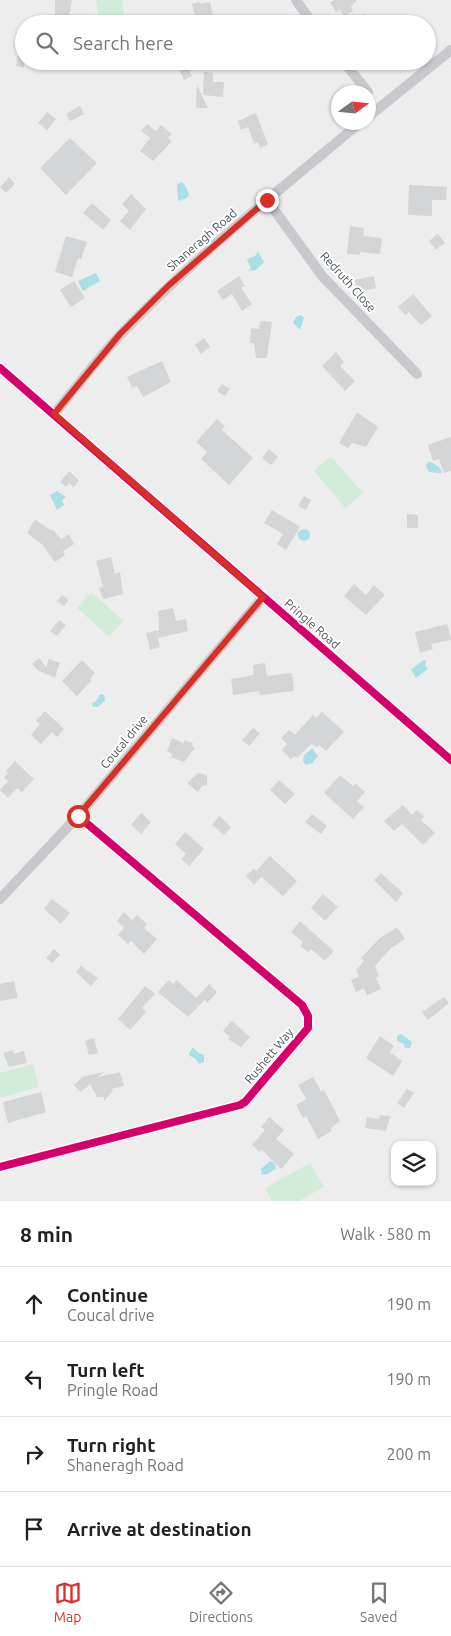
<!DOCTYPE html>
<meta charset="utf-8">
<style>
body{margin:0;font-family:Ubuntu,sans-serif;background:#f2f2f2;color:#202124}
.controls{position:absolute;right:15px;bottom:15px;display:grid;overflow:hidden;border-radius:10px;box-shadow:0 1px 4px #0004}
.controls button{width:45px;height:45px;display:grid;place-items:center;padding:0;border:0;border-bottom:1px solid #e0e0e0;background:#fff;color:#202124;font:25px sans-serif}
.compass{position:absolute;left:331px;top:85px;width:45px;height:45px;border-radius:50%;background:#fff;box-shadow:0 1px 4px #0004;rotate:75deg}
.stop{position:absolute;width:15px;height:15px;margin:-11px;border:4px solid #d93025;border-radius:50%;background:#fff}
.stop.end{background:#d93025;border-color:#fff;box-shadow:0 1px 5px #0008}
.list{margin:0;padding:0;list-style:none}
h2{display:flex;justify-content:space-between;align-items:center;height:65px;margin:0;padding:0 20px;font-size:21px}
h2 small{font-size:16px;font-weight:400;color:#757577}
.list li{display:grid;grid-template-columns:32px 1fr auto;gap:15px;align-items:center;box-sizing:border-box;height:75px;padding:0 20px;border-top:1px solid #e0e0e0}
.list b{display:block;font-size:19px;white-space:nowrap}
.list p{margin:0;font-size:16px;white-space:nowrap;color:#757577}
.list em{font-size:16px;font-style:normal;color:#757577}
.icon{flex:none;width:28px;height:28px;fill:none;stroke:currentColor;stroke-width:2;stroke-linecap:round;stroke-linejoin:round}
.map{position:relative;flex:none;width:451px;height:1201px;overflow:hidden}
.search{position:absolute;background:#fff;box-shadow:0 1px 4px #0004;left:15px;right:15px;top:15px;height:55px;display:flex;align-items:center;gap:12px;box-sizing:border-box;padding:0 18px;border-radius:28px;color:#757577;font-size:19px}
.sheet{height:365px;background:#fff}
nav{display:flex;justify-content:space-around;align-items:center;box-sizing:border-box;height:70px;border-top:1px solid #e0e0e0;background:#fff;font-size:14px;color:#757577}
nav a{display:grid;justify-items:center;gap:2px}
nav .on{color:#d93025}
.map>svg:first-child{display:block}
.green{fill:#d2ecda}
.water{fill:#a9dfe7}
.building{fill:#d4d5d6}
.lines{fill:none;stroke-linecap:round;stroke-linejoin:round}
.minor{stroke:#c7c9cc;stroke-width:10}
.cycleway-casing{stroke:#fff;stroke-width:11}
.cycleway{stroke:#d6006c;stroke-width:8}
.route{stroke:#d93025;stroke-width:6}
.labels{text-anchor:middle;stroke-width:4;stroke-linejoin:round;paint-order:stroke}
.street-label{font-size:12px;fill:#465158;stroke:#fff}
</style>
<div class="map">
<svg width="451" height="1201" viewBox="0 0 451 1201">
<rect width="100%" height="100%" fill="#eeeded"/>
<path class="green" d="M96 0H122L124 16 99 19Z
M331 456 363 493 345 508 314 471Z
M91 592 123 621 109 637 77 608Z
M33 1064 39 1087 0 1098V1073Z
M310 1163 324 1187 299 1201H272L265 1188Z"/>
<path class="water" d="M365 14 369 19 365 24 351 23 360 15Z
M181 182 185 185 189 194 187 198 178 201 177 185Z
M258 251 264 262 256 270 249 271 251 269 247 259 255 256Z
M96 273 100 281 83 291 78 281Z
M301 315 304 318 300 330 293 323 296 317Z
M428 462C432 461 442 468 442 473L429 472 426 466Z
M57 491 66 497 62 500 64 505 57 510 50 495Z
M298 535a6 6 0 1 1 12 0a6 6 0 1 1-12 0Z
M423 660 426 661 425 665 428 669 416 678 411 670Z
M100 694 104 695 105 700 98 707H93L92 704 97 700Z
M312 748 318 756 312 763 306 765 303 761 304 755Z
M401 1034 412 1042 410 1048H405L404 1044 397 1041V1036Z
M193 1047 197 1052 204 1055V1062L199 1064 195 1058 190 1056 189 1053Z
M270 1161 275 1163 276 1168 268 1174 262 1175 261 1169Z"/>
<path class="building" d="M55 0H72L68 23 55 22Z
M335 0H357L351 7 353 11 344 17 340 10 336 12 330 2Z
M199 2 200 4 210 2 215 24H197L192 4Z
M20 44 24 45V68L16 66Z
M188 67 192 76 184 80 180 71Z
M204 72 213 73V82H224L223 97 203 95Z
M197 85 208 108H196Z
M80 106 84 114 70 121 66 114Z
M47 112 56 119 47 130 38 123Z
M256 113 268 144 260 148 258 142 254 144 248 127 241 130 238 121Z
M147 124 156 131 161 125 172 134 168 138 172 141 153 161 140 151 150 138 141 131Z
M70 138 97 163 66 195 40 168Z
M9 177 15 184 6 193 0 187Z
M409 185 447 187 446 200H432V216L408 215Z
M131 194 146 209 130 230 120 221 129 211 122 204Z
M92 203 111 220 103 230 83 213Z
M350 226 364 228 363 236 382 238 380 254 360 252V255L347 254Z
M438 234 445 243 436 250 429 241Z
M66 236 87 242 81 259 78 258 72 277 55 272Z
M239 276 245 286 241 288 252 304 242 311 232 294 223 300 217 291Z
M374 276 376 288 357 292 355 280Z
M74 281 85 298 71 307 60 290Z
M413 294 432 316 421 325 409 312 405 315 398 307Z
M260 321 272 322 267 358H256L254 343H250L251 328 259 329Z
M204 338 210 347 201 354 195 345Z
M336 352 344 362 340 366 355 381 345 391 322 366Z
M162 361 171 382 143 397 137 386 132 388 127 377Z
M222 384 230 389 225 396 217 391Z
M357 412 378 427 366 447 352 443 348 448 339 443Z
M217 419 225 426 222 430 253 458 229 485 201 459 207 452 196 442Z
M451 437V471L444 473 439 459 433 461 428 445Z
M269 449 278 457 271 465 262 458Z
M69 471 79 480 74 487 69 483 66 487 60 482Z
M304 496 311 500 306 510 298 506Z
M272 510 300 527 286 550 277 544 283 534 264 523Z
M407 514 418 515V528H407Z
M35 519 50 530 52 529 61 539 69 534 74 544 63 551 65 555 55 562 43 545 27 533Z
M111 557 115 574 120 572 123 594 103 599 99 588 103 587 96 561Z
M354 584 366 595 374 585 385 595 366 615 344 596Z
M62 595 69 600 64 606 57 601Z
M173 608 176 621 186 619 188 631 158 638 160 647 150 650 146 633 159 630 158 611Z
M59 620 66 625 57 636 50 631Z
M447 624 451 640 431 644 433 649 420 653 415 632Z
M39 658 46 667 49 659 60 663 55 677 56 678 37 670 32 664Z
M82 660 95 673 90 679 92 680 77 696 62 681Z
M265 663 267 676 292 673 294 691 260 695 259 691 233 695 231 679 254 675 253 665Z
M45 711 64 729 57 737 52 732 41 744 31 735 40 724 36 721Z
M322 712 344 732 326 751 319 745 317 747 311 744 297 758 294 756 291 759 282 750 287 744 281 738 289 730 295 735 313 715 316 718Z
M253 728 260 733 249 746 242 740Z
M172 738 184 743V740L193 743 192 746 195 748 184 762 171 757 172 754 167 751Z
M15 761 34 779 22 792 17 788 8 798 0 790 8 781 4 777 8 773 6 771Z
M198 773 207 775V785L202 786 198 792 187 783Z
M340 775 353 786 356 784 365 792 357 801 364 807 353 819 324 793Z
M279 780 295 794 285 804 270 790Z
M403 805 412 815 417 810 424 817 421 820 435 833 423 845 402 824 394 831 384 821Z
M141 813 151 822 141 834 131 825Z
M312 814 327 826 321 834 305 822Z
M219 816 231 827 224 835 212 825Z
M185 832 204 849 189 866 181 859 186 854 175 844Z
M270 856 297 881 283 896 261 877 254 885 246 876 254 868 256 871Z
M381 873 403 893 396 902 374 880Z
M323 894 338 907 325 921 311 908Z
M52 899 70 913 61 924 44 909Z
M124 912 132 920 137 915 147 924 144 928 157 939 144 954 131 941 128 944 118 935 124 928 117 921Z
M300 921 334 951 325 961 311 949 308 952 300 946 303 942 291 932Z
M397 927 405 939 391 948 375 966 379 976 376 978 381 989 367 995 364 988 356 992 351 980 359 977 356 970 364 961 361 958 379 939Z
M54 949 60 955 52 963 46 958Z
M81 966 98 978 91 986 76 972Z
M169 980 173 984 177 980 196 998 209 984 217 992 207 1003 205 1000 188 1017 158 992Z
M14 981 18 998 0 1001V984Z
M145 986 155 994 142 1008 146 1012 130 1030 118 1019Z
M444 997 449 1003 428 1020 422 1012Z
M232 1021 250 1037 241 1047 228 1039 230 1037 223 1031Z
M380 1036 394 1046 390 1052 402 1061 393 1076 366 1058Z
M94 1038 98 1053 89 1055 85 1041Z
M13 1050 14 1054 24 1051 27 1063 9 1067 3 1053Z
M104 1072 98 1077 120 1072 124 1086 112 1089 113 1091 104 1101V1097H97L90 1084 81 1092 74 1085 82 1077Z
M313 1077 321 1091 324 1090 340 1121 331 1128 332 1131 318 1139 306 1116 303 1118 296 1105 306 1099 298 1085Z
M407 1089 414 1093 404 1108 397 1103Z
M41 1092 46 1112 8 1123 3 1102Z
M380 1115 390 1116 386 1131 365 1128 367 1117 379 1119Z
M269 1117 284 1130 276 1139 294 1154 281 1169 262 1150 260 1152 252 1145 265 1130 261 1127Z"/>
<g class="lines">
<path class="minor" d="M296 0 313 24
M343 61 368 92
M368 117 451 50
M267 200 323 277 417 374
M0 368 451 760
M54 414C77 387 98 358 122 333 196 256 279 190 361 122
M0 899 78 816 263 597
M0 1167 240 1105 245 1102 308 1028V1016L302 1005 78 816"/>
<g class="cycleway-casing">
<path id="cycleway" d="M0 368 451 760
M0 1167 240 1105 245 1102 308 1028V1016L302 1005 78 816"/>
</g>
<use href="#cycleway" class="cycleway"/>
</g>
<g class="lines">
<path class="route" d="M78 816 263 597 54 414 120 334 168 286 267 200"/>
</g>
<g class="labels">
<g class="street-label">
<text transform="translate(202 240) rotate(-41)" y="4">Shaneragh Road</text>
<text transform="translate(348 282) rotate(48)" y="4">Redruth Close</text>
<text transform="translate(312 624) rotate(41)" y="4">Pringle Road</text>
<text transform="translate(124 742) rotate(-50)" y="4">Coucal drive</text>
<text transform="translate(269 1056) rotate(-50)" y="4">Rushett Way</text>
</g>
</g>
</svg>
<div class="controls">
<button><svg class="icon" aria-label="layers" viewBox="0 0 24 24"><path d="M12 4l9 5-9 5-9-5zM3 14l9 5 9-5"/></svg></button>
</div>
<svg class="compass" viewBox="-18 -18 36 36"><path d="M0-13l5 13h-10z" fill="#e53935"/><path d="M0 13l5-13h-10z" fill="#757577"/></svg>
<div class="stop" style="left:78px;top:816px"></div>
<div class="stop end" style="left:267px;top:200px"></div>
<div class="search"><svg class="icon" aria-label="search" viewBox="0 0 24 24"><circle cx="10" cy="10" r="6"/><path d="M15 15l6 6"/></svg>Search here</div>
</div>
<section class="sheet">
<h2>8 min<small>Walk · 580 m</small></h2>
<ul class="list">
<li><svg class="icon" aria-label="ahead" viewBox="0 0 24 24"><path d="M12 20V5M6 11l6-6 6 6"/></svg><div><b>Continue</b><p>Coucal drive</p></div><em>190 m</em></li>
<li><svg class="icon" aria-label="left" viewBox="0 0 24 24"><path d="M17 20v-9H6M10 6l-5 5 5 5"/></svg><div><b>Turn left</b><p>Pringle Road</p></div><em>190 m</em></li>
<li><svg class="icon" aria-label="right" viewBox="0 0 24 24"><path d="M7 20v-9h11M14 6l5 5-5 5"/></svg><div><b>Turn right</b><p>Shaneragh Road</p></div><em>200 m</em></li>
<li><svg class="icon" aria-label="arrive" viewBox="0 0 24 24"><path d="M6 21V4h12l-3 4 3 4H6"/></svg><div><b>Arrive at destination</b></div></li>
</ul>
</section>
<nav>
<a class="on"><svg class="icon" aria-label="map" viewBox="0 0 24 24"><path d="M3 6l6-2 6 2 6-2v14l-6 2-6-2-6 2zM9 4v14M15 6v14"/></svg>Map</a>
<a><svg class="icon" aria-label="directions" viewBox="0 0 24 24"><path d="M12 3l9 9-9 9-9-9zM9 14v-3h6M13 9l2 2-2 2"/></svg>Directions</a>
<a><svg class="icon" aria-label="saved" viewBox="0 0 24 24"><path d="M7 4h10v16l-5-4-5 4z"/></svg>Saved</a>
</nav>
